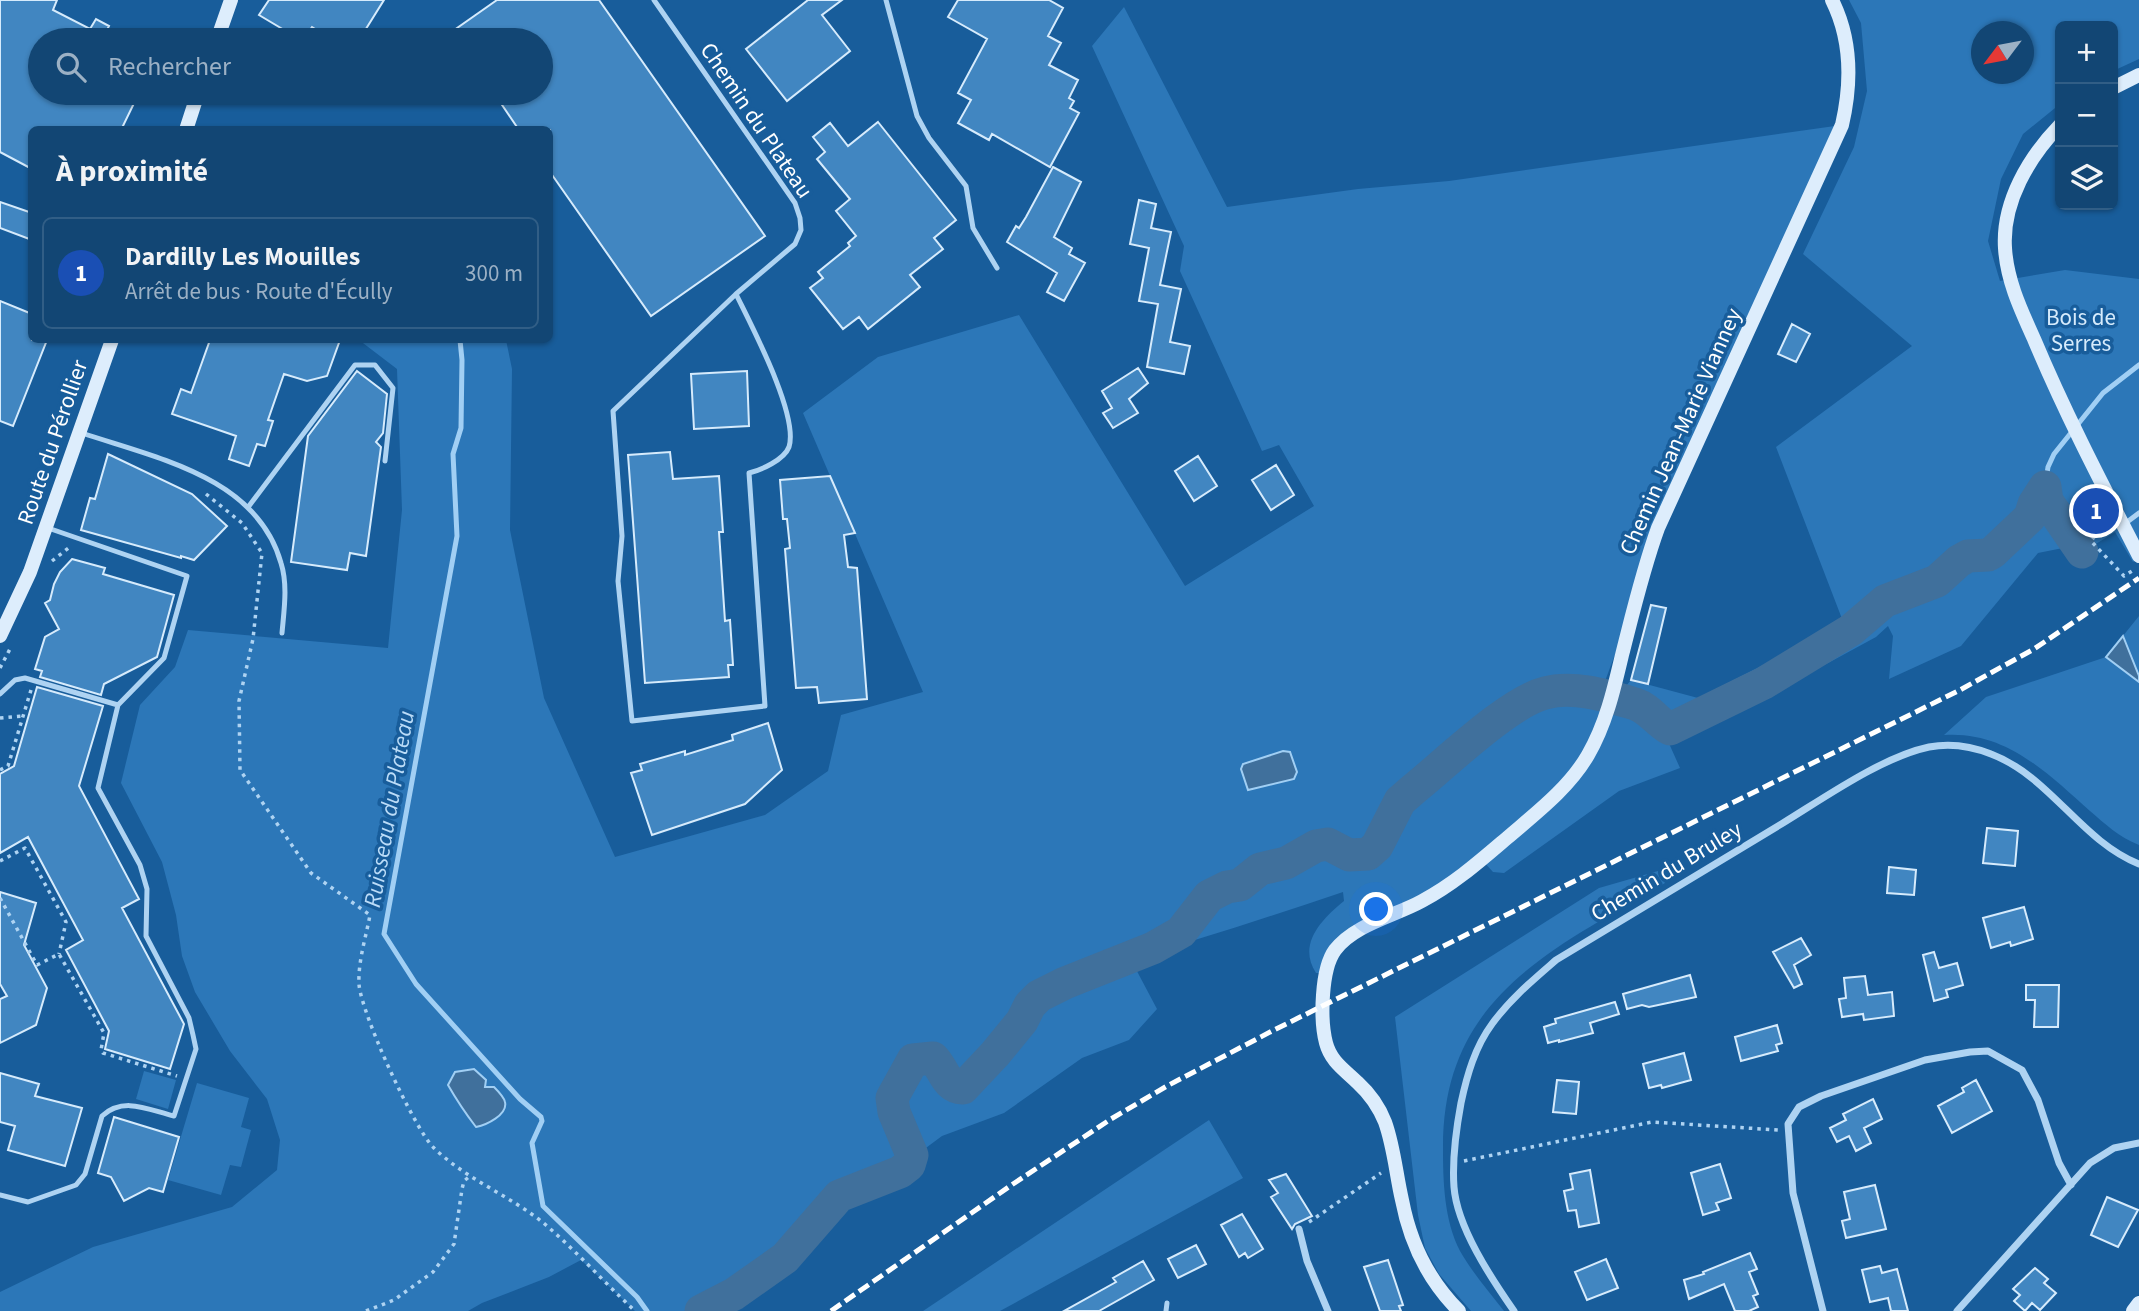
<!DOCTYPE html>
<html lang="fr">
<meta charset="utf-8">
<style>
body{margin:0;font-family:"Source Sans 3",sans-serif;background:#1f507c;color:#f1f3f6}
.controls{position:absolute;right:21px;top:21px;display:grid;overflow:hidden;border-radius:10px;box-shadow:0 2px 5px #0004}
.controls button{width:63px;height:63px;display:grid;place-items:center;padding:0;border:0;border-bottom:2px solid #315e86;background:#124674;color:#f1f3f6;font:35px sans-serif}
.compass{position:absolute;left:1971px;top:21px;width:63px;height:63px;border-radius:50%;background:#124674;box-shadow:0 2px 5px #0004;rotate:238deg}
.you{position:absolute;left:1377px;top:910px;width:24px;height:24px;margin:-18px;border:5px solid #fff;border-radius:50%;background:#1a73e8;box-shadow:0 0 0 10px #1a73e833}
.badge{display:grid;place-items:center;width:46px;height:46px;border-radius:50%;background:#ffc86f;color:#fff;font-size:23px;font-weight:700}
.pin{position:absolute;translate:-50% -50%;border:4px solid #fff;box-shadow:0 2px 7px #0006}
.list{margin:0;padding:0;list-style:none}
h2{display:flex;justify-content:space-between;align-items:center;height:91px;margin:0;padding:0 28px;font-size:30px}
h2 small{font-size:23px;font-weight:400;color:#9cb1c5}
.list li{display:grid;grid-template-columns:46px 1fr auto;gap:21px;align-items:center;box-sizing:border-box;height:112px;margin:0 14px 14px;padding:0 14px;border:2px solid #315e86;border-radius:10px}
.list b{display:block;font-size:26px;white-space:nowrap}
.list p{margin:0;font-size:23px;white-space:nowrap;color:#9cb1c5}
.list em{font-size:23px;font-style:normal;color:#9cb1c5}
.icon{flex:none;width:38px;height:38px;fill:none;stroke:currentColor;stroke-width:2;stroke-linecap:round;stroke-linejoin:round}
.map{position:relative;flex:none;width:2139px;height:1311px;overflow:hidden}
.search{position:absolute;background:#124674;box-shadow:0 2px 5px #0004;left:28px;top:28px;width:525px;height:77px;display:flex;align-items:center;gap:18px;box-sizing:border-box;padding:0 24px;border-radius:38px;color:#9cb1c5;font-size:26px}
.panel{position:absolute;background:#124674;box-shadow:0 2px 5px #0004;left:28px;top:126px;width:525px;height:217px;border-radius:10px}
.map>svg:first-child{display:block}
.green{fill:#2c77b8;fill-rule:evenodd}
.water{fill:#40709c;stroke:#a1cff4;stroke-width:2}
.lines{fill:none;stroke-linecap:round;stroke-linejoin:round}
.stream{stroke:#a1cff4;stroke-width:5}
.river{stroke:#40709c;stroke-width:33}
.building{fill:#4186c1;stroke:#d6ebfc;stroke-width:2}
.path{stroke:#aed3f2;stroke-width:3.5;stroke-dasharray:3.5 5;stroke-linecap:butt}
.lane{stroke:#aed3f2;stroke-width:5}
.street{stroke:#aed3f2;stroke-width:7}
.secondary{stroke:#ddedfc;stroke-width:14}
.rail{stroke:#fff;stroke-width:5;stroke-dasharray:12 5;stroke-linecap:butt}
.labels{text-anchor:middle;stroke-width:7;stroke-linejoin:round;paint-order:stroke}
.street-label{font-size:23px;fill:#fff;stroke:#185d9b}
.park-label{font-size:23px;fill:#d6ebfc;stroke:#185d9b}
.water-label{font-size:24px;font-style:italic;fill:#bbdcf8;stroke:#185d9b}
</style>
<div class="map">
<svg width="2139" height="1311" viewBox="0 0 2139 1311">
<rect width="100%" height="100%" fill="#185d9b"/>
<path class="green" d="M1849 0H2139V59L2113 71V26H2060V104L2023 134 2001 179 1988 241 2000 281 2065 270 2139 279V557L2133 562 2115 532 2075 557 2068 547 2038 553 1961 646 1889 679 1893 636 1888 626 1876 637 1830 662 1693 728H1677L1670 732 1663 730 1680 768 1619 791 1504 873 1493 872 1482 860 1355 933 1326 973H1316C1297 944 1322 919 1344 901L1343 892C1295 908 1247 924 1198 939 1175 946 1152 948 1130 958L1157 1009 1129 1040 1082 1058 1004 1113 942 1136 911 1159 909 1165 900 1172 839 1196 785 1258 734 1294 701 1311H635L581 1260 549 1277 482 1303 468 1311H0V1292L93 1247 232 1207 277 1170 280 1140 267 1099 230 1051 195 992 182 956 176 915 162 862 121 783 140 705 175 667 188 630 388 648 402 510 397 369 359 340H506L512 369 510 530 544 698 615 857 765 815 828 771 841 715 923 692 803 413 878 357 1019 315 1185 586 1314 506 1279 445 1262 451 1180 271 1184 246 1092 46 1124 7 1227 207 1358 189 1449 181 1842 125 1658 528 1637 595 1601 692 1616 698 1631 680 1698 698 1844 624 1776 447 1912 346 1803 254 1854 147 1867 91 1861 23ZM1982 32H2024V74H1982Z
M2139 616V845C2119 837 2105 824 2090 811 2046 772 2006 731 1944 735L1986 697 2106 657Z
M1658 871 1665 883C1552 950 1443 996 1443 1147 1443 1181 1444 1220 1460 1251 1472 1272 1489 1292 1504 1311H1471L1439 1274 1425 1248 1418 1215 1395 1017 1599 888Z
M144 1071 176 1080 168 1109 136 1099Z
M197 1083 249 1098 241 1127 251 1130 241 1167 230 1165 221 1195 168 1180Z
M1209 1120 1243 1178 1000 1311H923Z
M856 1194 802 1258 769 1275 788 1260 837 1208 840 1200Z"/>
<path class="water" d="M2123 636 2139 676V682L2106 657Z
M1545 681 1558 684 1556 700C1545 707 1534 702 1527 693L1530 687Z
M1283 751 1290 752 1297 772 1294 779 1248 790 1241 769 1243 764Z
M474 1069 486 1080 485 1087H494C498 1091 504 1097 505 1102 508 1115 486 1125 476 1127 466 1114 456 1099 448 1085L455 1072Z"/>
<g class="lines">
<path class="stream" d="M460 340 462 360 461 428 453 454 457 536 384 934 416 984 520 1099 541 1117 542 1121 532 1143 543 1206 637 1297 647 1311
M2045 487 2048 467 2054 454 2103 393 2139 365"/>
<path class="river" d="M2045 487 2047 501 2082 552
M701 1311 734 1294 785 1258 839 1196 900 1172 909 1165 912 1155 894 1112 892 1098 913 1060 933 1058C945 1070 945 1087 963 1088L995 1054 1022 1021 1030 1005 1039 996 1065 983 1153 948 1181 932 1209 896 1227 887 1240 885 1260 869 1286 863 1316 846 1328 844 1349 855 1368 854 1377 846 1400 801 1415 788C1446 763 1509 702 1545 693 1574 685 1608 696 1635 704 1650 709 1657 722 1670 729L1764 683 1851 630 1885 601 1937 581 1959 561 1968 556 1988 555 1993 552 2030 517 2034 504 2045 487"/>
</g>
<path class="building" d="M0 0H57L53 10 90 29 96 19 109 26 104 36 112 40H40V93H139L121 130H32V169L0 152Z
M269 0H384L359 40H333L312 27 303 40H301L259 15Z
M497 0H599L765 236 651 316 550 172V130H519L494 93H541V40H440Z
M808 0H842L822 15 850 51 787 101 746 49Z
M958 0H1049L1063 8 1048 36 1061 43 1049 65 1078 80 1069 98 1074 101 1070 108 1079 113 1050 167 992 134 989 140 958 123 971 100 958 93 987 39 948 17Z
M878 122 956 220 934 238 943 249 910 275 920 287 868 329 859 317 843 329 810 288 823 278 818 272 850 246 848 243 856 236 836 211 850 199 817 159 825 152 813 137 830 123 848 146Z
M1053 167 1081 182 1054 237 1072 248 1069 254 1085 263 1064 301 1047 292 1057 273 1007 242 1016 226 1019 228 1026 217Z
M1139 200 1156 204 1151 228 1171 232 1160 285 1181 289 1170 342 1190 346 1184 374 1147 367 1158 304 1139 301 1149 248 1130 244Z
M0 202 32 213V240L0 228Z
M0 301 32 314V340H47L13 426 0 421Z
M1792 324 1810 334 1796 362 1778 354Z
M210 340H340L327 376 307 381 284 374 268 420 273 421 265 446 257 444 249 466 229 459 236 436 172 414 181 389 191 393Z
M1138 368 1148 383 1129 399 1138 413 1113 428 1103 413 1112 408 1102 391Z
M357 371 387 394 383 433 376 442 381 447 366 556 350 553 347 570 291 562 308 436Z
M747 371 749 426 694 429 691 374Z
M670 452 673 479 719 476 723 532H719L725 621 730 620 733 665H728L729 677 645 683 628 455Z
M108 454 192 494 227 526 194 560 181 556V558L81 530 90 498 95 499Z
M1198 456 1217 486 1194 501 1175 471Z
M1276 465 1294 495 1271 510 1252 480Z
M830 476 855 533 844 535 848 567 857 568 867 699 819 703 817 687 796 688 785 549 790 548 787 519H783L780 480Z
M72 559 105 568 103 574 174 595 157 657 104 684 101 695 40 677 42 671 35 669 45 637 59 629 45 603 50 600 54 584 60 572Z
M1651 605 1666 608 1648 684 1631 680Z
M37 687 103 706 79 786 139 899 122 908 184 1024 170 1069 105 1049 109 1031 66 950 83 940 28 837 0 853V774L14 766Z
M768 723 782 770 745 804 652 835 631 773 642 770 640 764 685 751V755L733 740 732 735Z
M1987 828 2018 831 2015 866 1983 863Z
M1889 867 1916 870 1914 895 1887 893Z
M0 892 36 903 24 945 47 988 36 1025 0 1043V999L7 996 0 984Z
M2024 907 2033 939 2011 946 2010 942 1991 948 1983 918Z
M1801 938 1811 955 1794 965 1802 984 1794 988 1773 952Z
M1934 952 1939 968 1957 963 1963 985 1946 990 1948 997 1934 1001 1923 955Z
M1690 975 1696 997 1649 1007 1642 1005 1627 1009 1623 994Z
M1865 976 1868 995 1892 992 1894 1016 1864 1020 1863 1014 1842 1017 1839 999 1846 998 1844 978Z
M2026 985H2059L2058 1027H2034L2035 1000H2026Z
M1615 1002 1619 1014 1590 1023 1593 1033 1559 1042V1040L1548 1043 1544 1027 1556 1023 1555 1019Z
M1777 1025 1782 1043 1776 1045 1778 1051 1741 1061 1735 1037Z
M1684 1053 1691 1080 1662 1088 1661 1085 1649 1088 1643 1064Z
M0 1073 39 1084 35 1096 82 1108 65 1166 8 1150 15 1126 0 1122Z
M1557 1080 1579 1082 1576 1114 1553 1112Z
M1976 1080 1992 1111 1952 1133 1938 1106 1964 1092 1962 1088Z
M1873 1099 1882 1119 1864 1128 1871 1143 1856 1151 1849 1136 1837 1142 1830 1128 1846 1120 1843 1114Z
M114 1117 179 1137 163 1192 149 1188 124 1201 111 1177 98 1173Z
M1720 1164 1731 1198 1716 1203 1719 1210 1703 1215 1691 1173Z
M1590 1170 1599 1223 1579 1227 1576 1210 1568 1211 1564 1191 1573 1189 1570 1174Z
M1286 1174 1312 1216 1295 1224 1292 1229 1271 1197 1278 1193 1269 1180Z
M1875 1185 1886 1229 1846 1238 1842 1221 1850 1219 1844 1192Z
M2107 1197 2138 1210 2118 1247 2091 1235Z
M1242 1214 1263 1249 1248 1258 1245 1253 1239 1257 1221 1225Z
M1196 1245 1206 1264 1178 1278 1168 1259Z
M1750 1253 1757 1269 1749 1272 1758 1294 1753 1296 1758 1307 1749 1311H1735L1724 1284 1689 1299 1684 1280 1704 1274 1703 1272Z
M1606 1259 1618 1288 1587 1300 1575 1272Z
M1388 1260 1403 1305 1399 1306 1401 1311H1380L1364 1267Z
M1143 1261 1154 1280 1099 1311H1064L1116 1282 1113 1278Z
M1880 1266 1882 1273 1897 1269 1908 1311H1891L1888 1298 1870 1302 1862 1270Z
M2035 1268 2048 1279 2044 1283 2056 1293 2040 1310 2032 1303 2025 1311 2014 1301 2020 1295 2013 1289Z"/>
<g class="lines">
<path class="path" d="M206 494 242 523 262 553 253 639 239 701 240 770 311 873 370 915C366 937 358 961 359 984 361 1013 413 1126 433 1147 466 1180 512 1196 547 1226 577 1252 605 1283 635 1311
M2105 523 2091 541 2124 576 2132 571
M52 561 71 546
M0 668 11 647
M0 718 22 716
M0 770 8 766 31 690
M0 861 25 848 66 922 59 954
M0 898 37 965 59 954 104 1033 101 1050 103 1053 177 1076
M1464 1161 1652 1122 1778 1130
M1309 1222 1381 1173
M366 1311 394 1300 433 1272 454 1244 462 1189 464 1181 470 1176"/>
<path class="lane" d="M654 0 795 203 800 218 801 230 795 244 736 294 613 411 622 536 618 581 632 721 765 706 749 473C761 470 784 460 789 447 799 415 751 325 736 294
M886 0 917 116 929 138 966 186 973 228 997 268
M82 433C156 458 257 477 281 563 288 585 284 610 282 633
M249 506 355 365H375L393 388 385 461
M2123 525 2139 513
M48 528 187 576 164 658 118 705
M0 694 15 680 25 678 118 705 98 788 140 865 147 889 146 936 189 1018 193 1035 196 1049 174 1116C149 1110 124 1096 102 1116L85 1174 76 1185 28 1202 0 1195
M1166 1311 1167 1303"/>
<path class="street" d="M1299 1229 1307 1261 1328 1311
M1514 1311C1491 1278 1457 1227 1454 1187 1452 1160 1456 1130 1461 1103 1467 1075 1475 1047 1492 1024 1510 999 1533 980 1556 960 1631 914 1707 869 1783 823 1824 798 1882 757 1929 747 1950 743 1971 746 1991 754 2050 776 2081 841 2139 864
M1823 1311 1793 1193 1788 1124 1799 1107 1821 1096 1925 1060 1970 1052 1988 1051 2022 1070 2038 1100 2059 1163 2071 1185
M1957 1311 2090 1163 2114 1148 2139 1143"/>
<path class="secondary" d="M217 40 231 0
M2113 88 2139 75
M2060 125C2029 157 2002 202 2005 248 2007 281 2021 310 2034 339 2065 413 2102 484 2139 556
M186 130 198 93
M0 636 30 572 112 340
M1459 1311C1428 1280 1410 1242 1402 1200 1396 1174 1394 1147 1385 1122 1379 1107 1370 1094 1358 1083 1345 1070 1331 1062 1326 1043 1320 1020 1321 969 1335 950 1355 924 1395 916 1422 901 1454 884 1480 861 1507 838 1536 813 1569 788 1588 755 1606 724 1614 689 1622 655 1633 612 1643 569 1658 528L1842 125C1852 82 1852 40 1832 0
M2133 1311 2139 1303"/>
<path class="rail" d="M831 1311 1013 1184 1111 1119 1167 1086 1274 1030 1960 690 2034 649 2139 578"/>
</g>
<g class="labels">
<g class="street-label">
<text transform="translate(757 120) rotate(56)" y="8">Chemin du Plateau</text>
<text transform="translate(1680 431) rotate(-66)" y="8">Chemin Jean-Marie Vianney</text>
<text transform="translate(52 442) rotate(-71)" y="8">Route du Pérollier</text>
<text transform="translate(1666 871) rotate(-31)" y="8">Chemin du Bruley</text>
</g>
<g class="park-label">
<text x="2081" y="325">Bois de<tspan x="2081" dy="26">Serres</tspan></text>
</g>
<g class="water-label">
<text transform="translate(389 809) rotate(-80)" y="8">Ruisseau du Plateau</text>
</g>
</g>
</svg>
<div class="controls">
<button>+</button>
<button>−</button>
<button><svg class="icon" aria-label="layers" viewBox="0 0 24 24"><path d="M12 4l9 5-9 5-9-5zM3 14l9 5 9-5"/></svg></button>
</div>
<svg class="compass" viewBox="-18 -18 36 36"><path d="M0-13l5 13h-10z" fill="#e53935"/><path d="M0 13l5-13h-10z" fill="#9cb1c5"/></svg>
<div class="you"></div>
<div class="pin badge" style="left:2096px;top:511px;background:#1a4fb4">1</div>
<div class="search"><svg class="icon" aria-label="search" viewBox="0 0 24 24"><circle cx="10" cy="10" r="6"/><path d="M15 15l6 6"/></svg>Rechercher</div>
<section class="panel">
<h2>À proximité<small></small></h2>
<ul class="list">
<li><span class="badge" style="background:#1a4fb4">1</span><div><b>Dardilly Les Mouilles</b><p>Arrêt de bus · Route d'Écully</p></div><em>300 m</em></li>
</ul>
</section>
</div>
